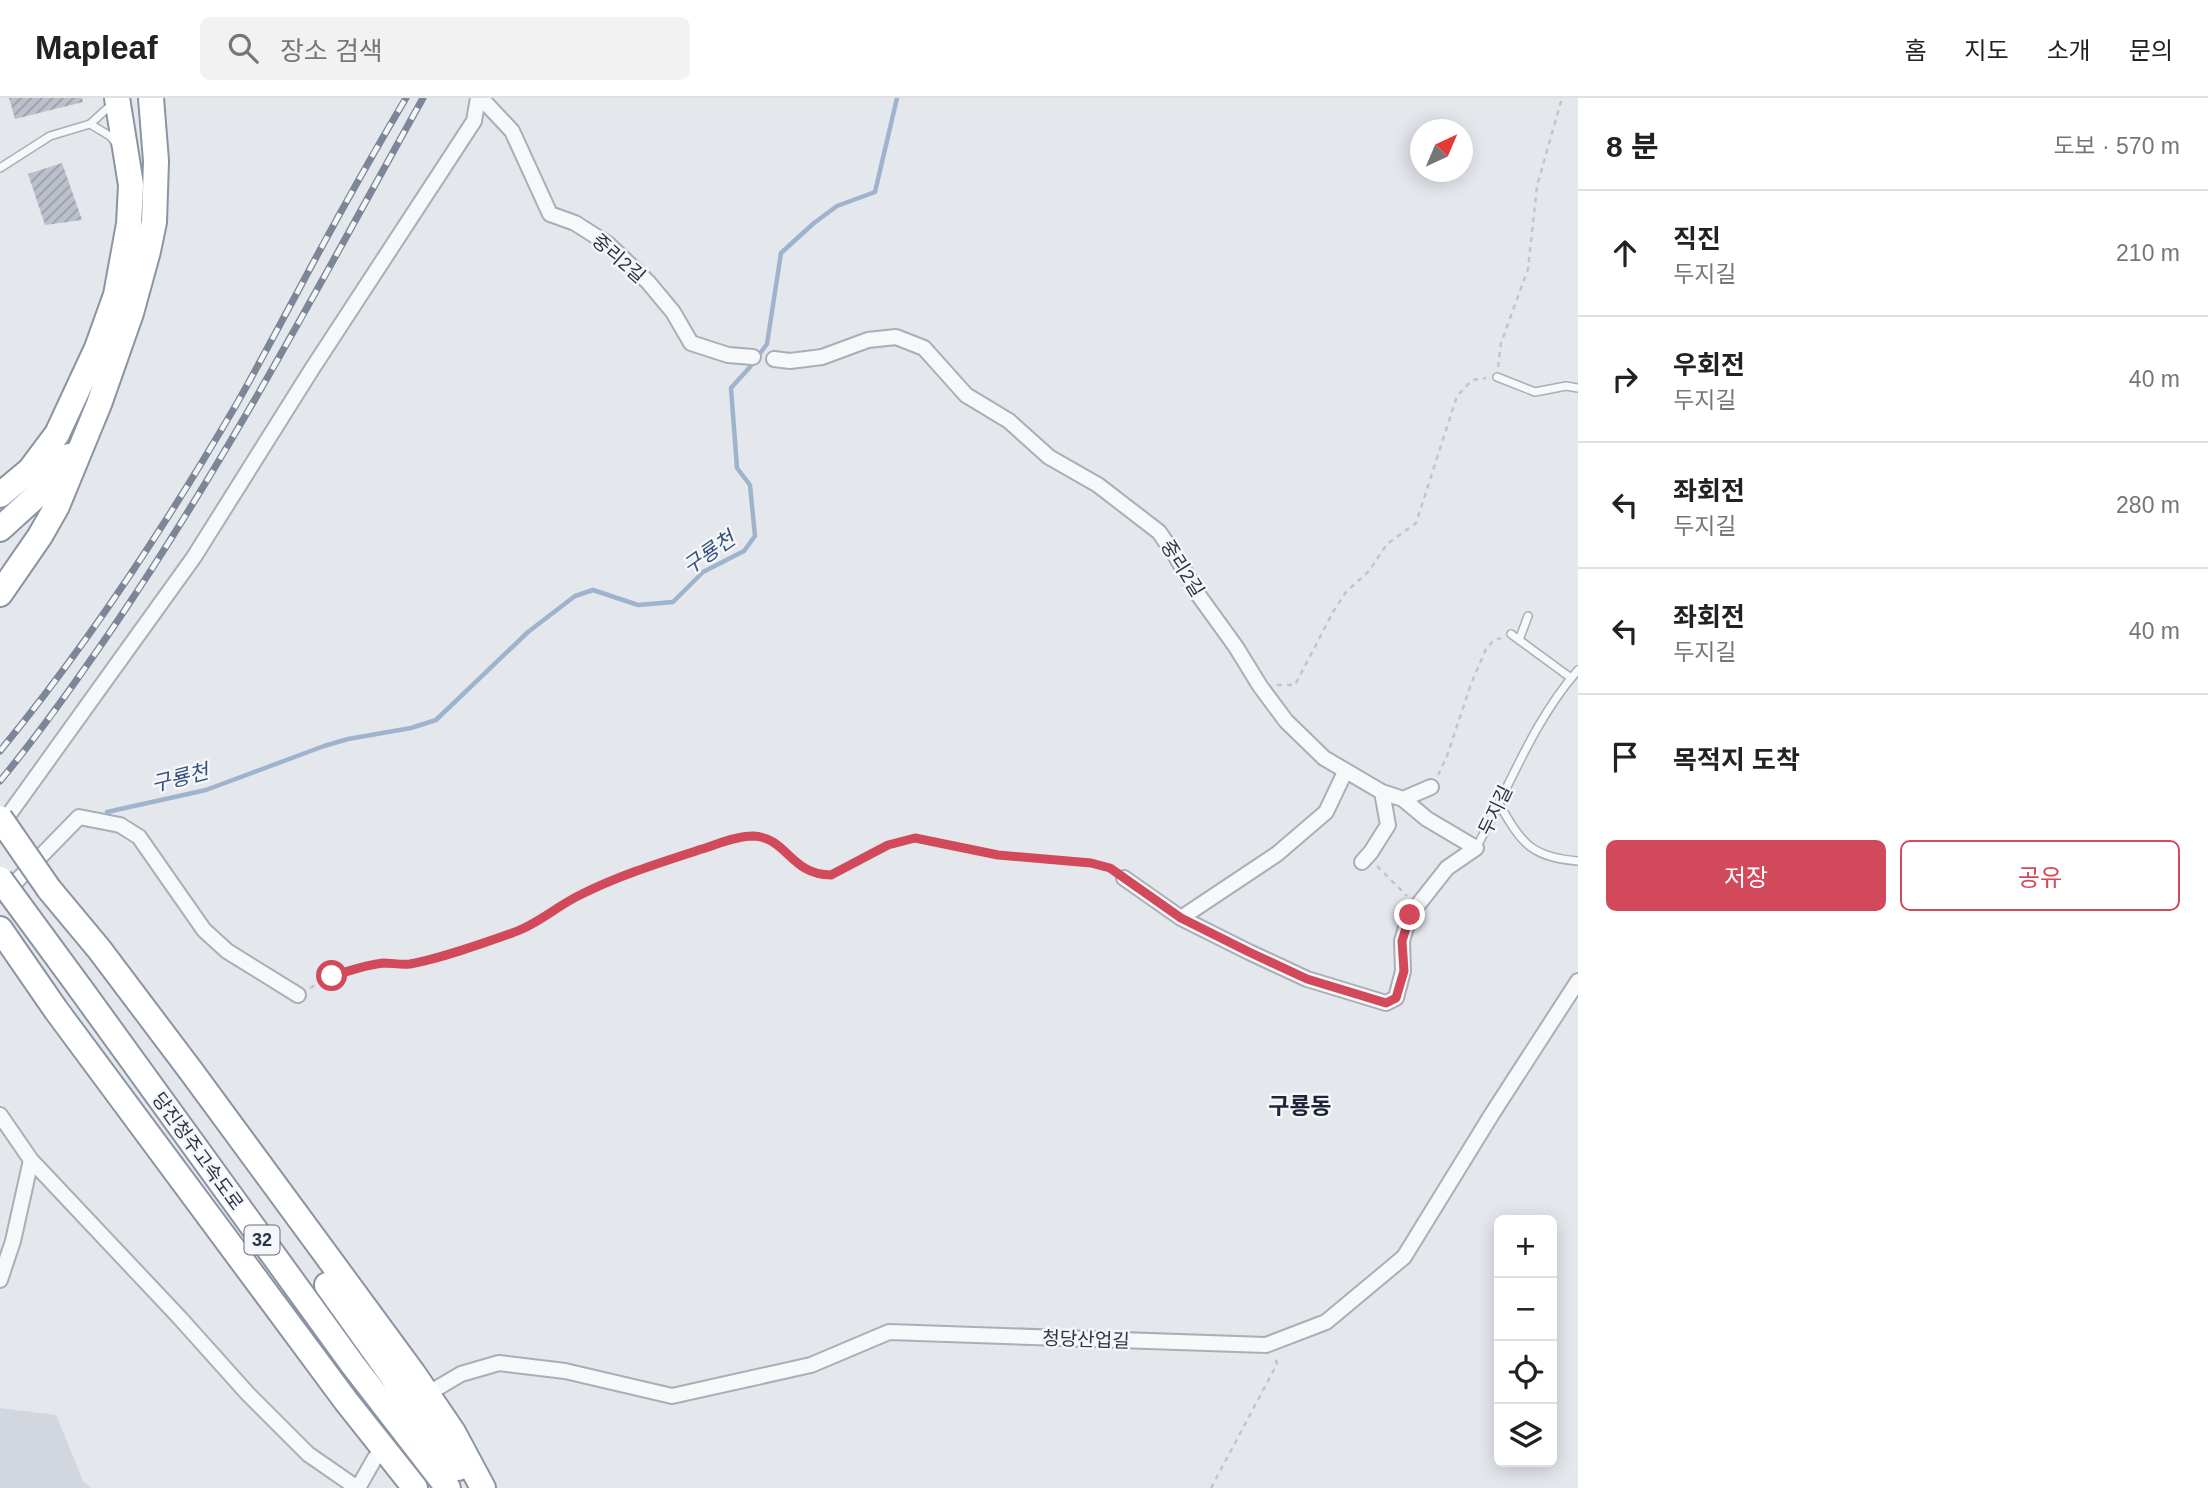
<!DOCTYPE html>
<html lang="ko">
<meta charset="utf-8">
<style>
body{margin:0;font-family:Helvetica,"Noto Sans KR",sans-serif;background:#f2f2f2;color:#222}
.controls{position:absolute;right:21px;bottom:21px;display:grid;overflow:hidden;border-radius:10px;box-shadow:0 4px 18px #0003}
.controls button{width:63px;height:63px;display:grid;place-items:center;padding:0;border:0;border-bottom:2px solid #e0e0e0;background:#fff;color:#222;font:35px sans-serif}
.compass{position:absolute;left:1410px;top:21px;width:63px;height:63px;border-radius:50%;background:#fff;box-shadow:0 4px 18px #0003;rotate:44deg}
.stop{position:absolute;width:21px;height:21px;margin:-16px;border:5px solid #d1495b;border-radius:50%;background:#fff}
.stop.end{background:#d1495b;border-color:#fff;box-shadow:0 2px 7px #0008}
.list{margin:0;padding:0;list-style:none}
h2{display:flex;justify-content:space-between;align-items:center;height:91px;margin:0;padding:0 28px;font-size:30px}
h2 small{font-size:23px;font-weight:400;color:#767676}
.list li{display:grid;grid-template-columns:46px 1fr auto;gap:21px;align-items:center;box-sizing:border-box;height:126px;padding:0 28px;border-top:2px solid #e0e0e0}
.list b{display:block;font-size:26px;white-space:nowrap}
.list p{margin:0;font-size:23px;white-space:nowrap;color:#767676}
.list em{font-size:23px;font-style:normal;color:#767676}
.actions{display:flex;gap:14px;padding:21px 28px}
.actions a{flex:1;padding:16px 0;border:2px solid #d1495b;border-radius:10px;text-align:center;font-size:24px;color:#d1495b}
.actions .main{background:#d1495b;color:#fff}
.icon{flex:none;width:38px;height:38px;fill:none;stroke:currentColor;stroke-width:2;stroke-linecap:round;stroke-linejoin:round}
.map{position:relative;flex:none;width:1578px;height:1390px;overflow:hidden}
header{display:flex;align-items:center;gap:42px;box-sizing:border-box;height:98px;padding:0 35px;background:#fff;border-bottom:2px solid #e0e0e0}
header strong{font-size:33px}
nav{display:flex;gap:38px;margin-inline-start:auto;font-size:24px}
.search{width:490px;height:63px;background:#f2f2f2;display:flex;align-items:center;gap:18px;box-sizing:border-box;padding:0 24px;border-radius:10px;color:#767676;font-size:26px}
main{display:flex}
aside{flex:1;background:#fff}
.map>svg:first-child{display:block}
.built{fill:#d2d6de}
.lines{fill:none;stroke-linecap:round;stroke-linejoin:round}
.stream{stroke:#9fb4cc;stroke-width:4.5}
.building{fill:url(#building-hatch)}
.lane-casing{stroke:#a9aeb7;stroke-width:10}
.street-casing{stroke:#a9aeb7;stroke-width:18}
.highway-casing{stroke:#8b94a3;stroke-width:28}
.path{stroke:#c2c5cb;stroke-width:2.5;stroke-dasharray:5 5;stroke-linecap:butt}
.lane{stroke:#f7f8fa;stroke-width:7}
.street{stroke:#f7f8fa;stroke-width:14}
.highway{stroke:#fff;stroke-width:24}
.rail-casing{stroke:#7d8696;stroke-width:7}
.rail{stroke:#f4f6f9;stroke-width:4.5;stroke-dasharray:13;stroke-linecap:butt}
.highway-bridge-casing{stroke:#8b94a3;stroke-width:28;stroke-linecap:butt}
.highway-bridge{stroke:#fff;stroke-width:24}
.route{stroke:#d1495b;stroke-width:9}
.labels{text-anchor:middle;stroke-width:5;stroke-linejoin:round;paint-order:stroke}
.shield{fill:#f4f6f9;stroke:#676e7b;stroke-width:2}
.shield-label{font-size:18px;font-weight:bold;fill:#2b3445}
.street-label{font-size:19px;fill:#2b3445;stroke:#f4f6f9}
.water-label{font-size:21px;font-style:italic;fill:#34527a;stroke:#f4f6f9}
.quarter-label{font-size:23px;font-weight:bold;fill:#1d2536;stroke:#f4f6f9}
</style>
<header>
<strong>Mapleaf</strong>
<div class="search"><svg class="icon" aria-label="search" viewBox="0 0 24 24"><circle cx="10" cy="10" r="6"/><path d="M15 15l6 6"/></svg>장소 검색</div>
<nav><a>홈</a><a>지도</a><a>소개</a><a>문의</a></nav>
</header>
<main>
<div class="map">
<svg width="1578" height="1390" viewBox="0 0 1578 1390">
<defs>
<pattern id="building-hatch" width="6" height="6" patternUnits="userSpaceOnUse" patternTransform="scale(1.75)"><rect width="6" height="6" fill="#bbc0ca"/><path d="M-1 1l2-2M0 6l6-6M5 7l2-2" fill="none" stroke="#989da6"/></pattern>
</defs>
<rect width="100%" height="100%" fill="#e4e7ec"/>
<path class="built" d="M0 1310 56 1317 83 1383 91 1390H0Z"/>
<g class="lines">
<path class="stream" d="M107 714 206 692 324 648 348 641 411 630 436 622 528 534 575 498 593 492 638 507 673 504 703 474 744 453 755 438 750 387 737 370 731 290 750 269 767 246 781 155 814 125 837 108 875 94 897 0"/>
</g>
<path class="building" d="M9 0H82L83 4 15 21Z
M62 65 82 122 45 127 28 76Z"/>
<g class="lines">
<g class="lane-casing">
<path id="lane" d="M90 26 110 38 115 44
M0 70 50 38 90 26 111 7V4
M1497 279 1535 294 1566 288 1578 290
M1511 536 1571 580
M1519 542 1528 518
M1499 706C1522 745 1530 759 1578 763
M1476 750C1509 690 1533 623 1578 572"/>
</g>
<g class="street-casing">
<path id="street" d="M481 0 512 33 550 116 575 125 608 146 648 184 673 214 691 245 728 257 753 259
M774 261 790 263 822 259 868 242 896 239 924 250 966 297 1009 323 1049 359 1098 387 1159 434 1177 460 1197 495 1236 549 1260 588 1286 623 1324 660 1382 694 1403 701 1427 721 1476 750 1447 770 1410 817 1402 843 1403 873 1396 900 1386 905 1307 881 1249 854 1181 820 1124 780
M1403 701 1431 689
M0 729 194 459 312 271 474 23 478 0
M1362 764 1371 754 1388 727 1382 694
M3 797 79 719 120 727 139 739 204 832 227 853 298 897
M1181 820 1277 756 1326 714 1345 674
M0 1017 31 1062 179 1219 248 1296 308 1356 357 1390
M0 1182 13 1143 31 1062
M434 1292 461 1276 499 1265 565 1273 672 1298 811 1267 889 1234 1266 1247 1326 1224 1404 1159 1492 1016 1578 883
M358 1390 375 1360"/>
</g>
<g class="highway-casing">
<path id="highway" d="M0 397 30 372 57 336 97 250 116 197 129 126 131 87 117 0
M0 431 46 389 69 358
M0 496 40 438 57 408 99 306 131 215 148 153 154 124 156 63 151 0
M49 791 99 851 191 973 413 1275 453 1334 483 1390
M0 831 56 912 346 1303 415 1390
M80 890 353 1267 448 1390
M327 1187 458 1370"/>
</g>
<path class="path" d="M1498 269 1501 245 1528 171 1537 88 1562 0
M1277 587H1295L1333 514 1346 494 1369 473 1387 446 1416 425 1457 298 1472 282 1486 280
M1438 677 1447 658 1471 586 1486 551 1494 542 1501 540
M1377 768 1407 798
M310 890C333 877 358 866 385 865 396 865 405 867 416 864 450 855 487 847 518 833 540 822 560 806 582 796 619 778 659 765 697 753 715 747 735 738 754 738 787 739 792 777 831 777L888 747 915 740 998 757 1091 765 1113 772
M1211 1390 1277 1266 1275 1258"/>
<use href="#lane" class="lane"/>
<use href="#street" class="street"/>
<use href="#highway" class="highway"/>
<g class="rail-casing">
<path id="rail" d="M0 653C88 546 166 427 236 307 257 270 277 232 297 195 332 129 368 64 406 0
M0 683C39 636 75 585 110 534 226 364 323 180 423 0"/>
</g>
<use href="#rail" class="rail"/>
<g class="highway-bridge-casing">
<path id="highway-bridge" d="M0 720 49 791
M0 781 80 890"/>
</g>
<use href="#highway-bridge" class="highway-bridge"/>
</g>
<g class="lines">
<path class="route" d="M332 878C349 873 365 867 383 865 392 865 401 867 410 866 442 860 481 846 512 835 537 827 558 807 582 796 620 777 662 764 702 751 718 746 736 738 753 738 787 739 790 777 831 777L888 747 915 740 998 757 1091 765 1110 770 1181 820 1249 854 1307 881 1386 905 1396 900 1404 873 1402 843 1410 817"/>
</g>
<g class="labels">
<rect class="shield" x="244.5" y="1127.5" width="35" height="29" rx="5"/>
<g class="shield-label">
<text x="262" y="1148">32</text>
</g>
<g class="street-label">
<text transform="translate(619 160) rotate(41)" y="7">중리2길</text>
<text transform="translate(1183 470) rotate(58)" y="7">중리2길</text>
<text transform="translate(1495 712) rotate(-64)" y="7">두지길</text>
<text transform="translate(198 1053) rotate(54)" y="7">당진청주고속도로</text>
<text transform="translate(1086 1241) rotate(2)" y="7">청당산업길</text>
</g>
<g class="water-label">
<text transform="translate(709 455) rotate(-35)" y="7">구룡천</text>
<text transform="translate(180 680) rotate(-14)" y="7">구룡천</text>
</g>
<g class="quarter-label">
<text x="1300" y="1016">구룡동</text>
</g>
</g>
</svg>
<div class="controls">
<button>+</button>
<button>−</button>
<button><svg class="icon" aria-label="locate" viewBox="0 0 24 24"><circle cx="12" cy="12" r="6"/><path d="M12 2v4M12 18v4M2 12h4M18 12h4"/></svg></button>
<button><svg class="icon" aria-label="layers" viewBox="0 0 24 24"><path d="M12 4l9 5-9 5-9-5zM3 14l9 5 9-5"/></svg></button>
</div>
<svg class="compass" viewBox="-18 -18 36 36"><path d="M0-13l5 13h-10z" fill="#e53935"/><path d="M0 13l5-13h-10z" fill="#767676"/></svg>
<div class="stop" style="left:332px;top:878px"></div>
<div class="stop end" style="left:1410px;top:817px"></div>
</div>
<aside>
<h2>8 분<small>도보 · 570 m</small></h2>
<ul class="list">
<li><svg class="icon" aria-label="ahead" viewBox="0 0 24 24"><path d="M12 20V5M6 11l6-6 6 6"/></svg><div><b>직진</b><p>두지길</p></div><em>210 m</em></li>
<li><svg class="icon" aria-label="right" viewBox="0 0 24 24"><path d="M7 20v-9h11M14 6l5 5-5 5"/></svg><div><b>우회전</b><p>두지길</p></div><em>40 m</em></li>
<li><svg class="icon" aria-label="left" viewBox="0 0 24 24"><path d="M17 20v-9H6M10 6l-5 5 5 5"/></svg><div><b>좌회전</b><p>두지길</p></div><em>280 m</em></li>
<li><svg class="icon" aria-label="left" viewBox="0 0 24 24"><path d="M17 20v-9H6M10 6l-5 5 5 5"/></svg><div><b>좌회전</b><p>두지길</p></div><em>40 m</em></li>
<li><svg class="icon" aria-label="arrive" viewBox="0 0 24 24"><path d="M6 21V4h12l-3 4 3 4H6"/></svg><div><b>목적지 도착</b></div></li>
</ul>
<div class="actions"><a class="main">저장</a><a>공유</a></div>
</aside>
</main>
